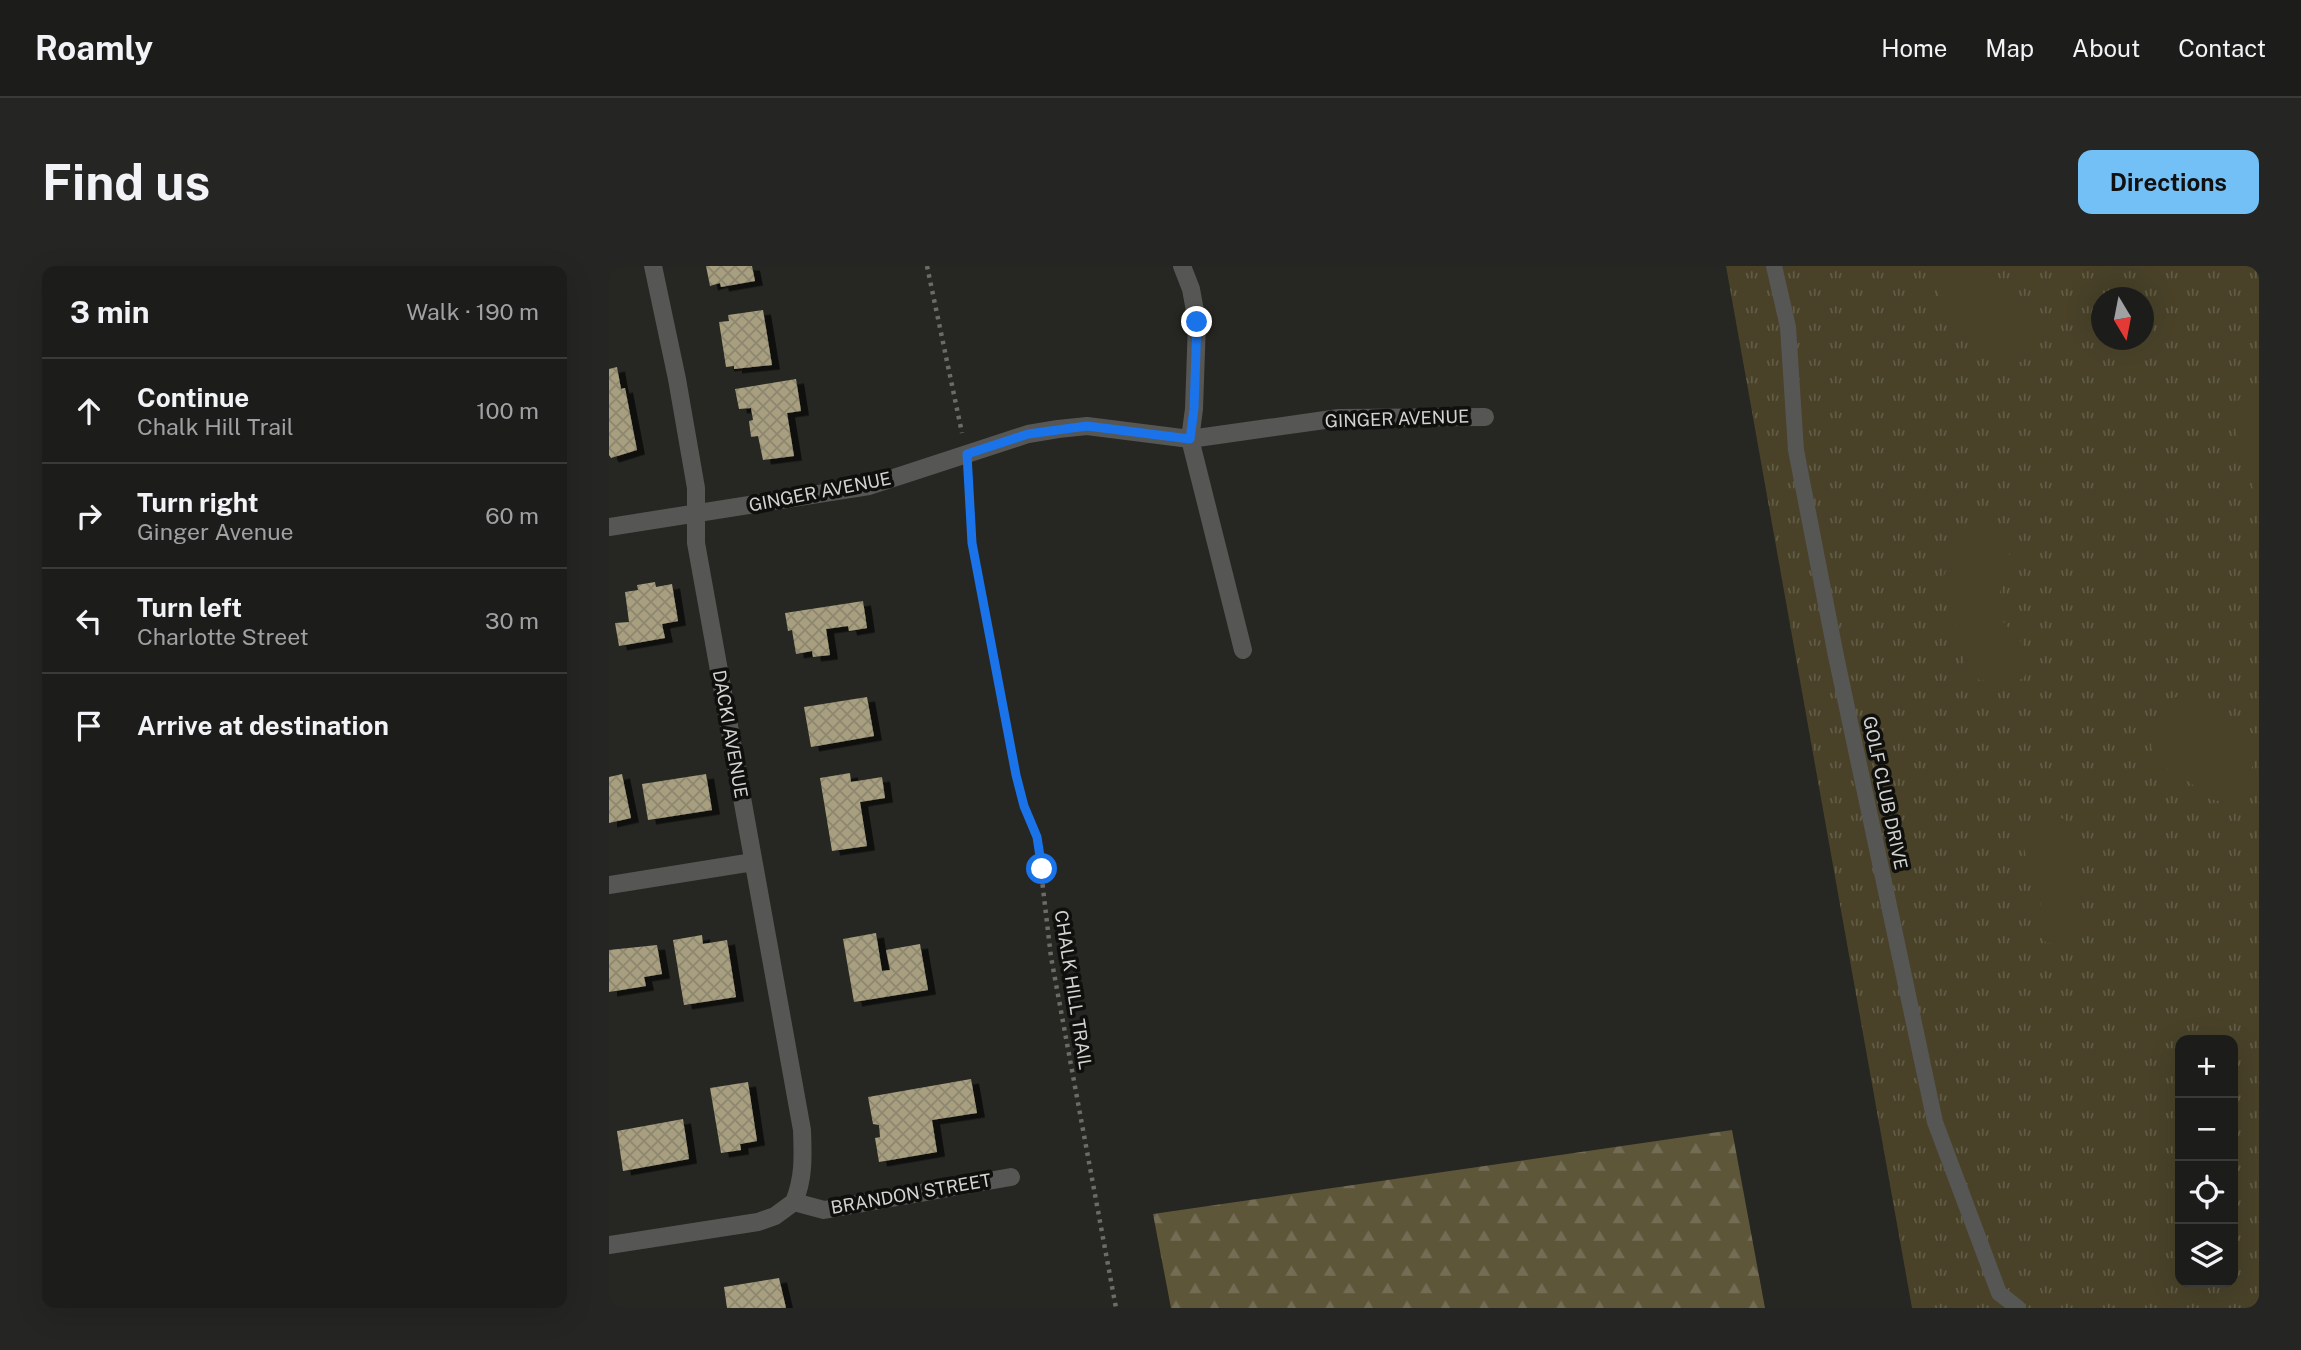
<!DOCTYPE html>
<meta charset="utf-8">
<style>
body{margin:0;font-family:"Public Sans",sans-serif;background:#252523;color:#f1f3f6}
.controls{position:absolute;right:21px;bottom:21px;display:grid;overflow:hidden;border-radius:14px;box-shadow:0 7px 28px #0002}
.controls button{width:63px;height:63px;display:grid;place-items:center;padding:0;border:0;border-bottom:2px solid #3a3a39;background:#1c1c1a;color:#f1f3f6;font:35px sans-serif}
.compass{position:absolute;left:1482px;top:21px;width:63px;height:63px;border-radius:50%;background:#1c1c1a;box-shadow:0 7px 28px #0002;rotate:170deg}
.stop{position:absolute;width:21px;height:21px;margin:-16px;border:5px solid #1a73e8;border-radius:50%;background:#fff}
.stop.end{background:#1a73e8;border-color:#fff;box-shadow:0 2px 7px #0008}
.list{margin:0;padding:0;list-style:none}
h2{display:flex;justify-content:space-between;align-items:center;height:91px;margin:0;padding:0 28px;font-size:30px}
h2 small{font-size:23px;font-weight:400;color:#a0a1a2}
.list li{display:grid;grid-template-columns:46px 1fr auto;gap:21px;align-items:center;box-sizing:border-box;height:105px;padding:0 28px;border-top:2px solid #3a3a39}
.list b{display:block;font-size:26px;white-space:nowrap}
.list p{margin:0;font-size:23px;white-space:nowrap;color:#a0a1a2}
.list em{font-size:23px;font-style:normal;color:#a0a1a2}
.icon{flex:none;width:38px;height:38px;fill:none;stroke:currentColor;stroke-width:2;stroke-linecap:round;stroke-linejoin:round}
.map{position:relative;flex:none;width:1650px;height:1042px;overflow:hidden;border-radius:14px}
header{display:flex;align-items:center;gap:42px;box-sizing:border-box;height:98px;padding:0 35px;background:#1c1c1a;border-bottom:2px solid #3a3a39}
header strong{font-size:33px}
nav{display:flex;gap:38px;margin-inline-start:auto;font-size:24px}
.intro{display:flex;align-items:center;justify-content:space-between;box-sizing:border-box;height:168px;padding:0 42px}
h1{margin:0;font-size:49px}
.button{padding:18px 32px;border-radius:14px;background:#73c0f6;color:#111;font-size:24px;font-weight:700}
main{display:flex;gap:42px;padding:0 42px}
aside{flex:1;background:#1c1c1a;border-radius:14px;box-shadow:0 7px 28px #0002}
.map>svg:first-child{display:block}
.grass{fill:url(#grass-tufts);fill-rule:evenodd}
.forest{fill:url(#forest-firs)}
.pitch{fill:#494229}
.building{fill:url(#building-cross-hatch);filter:url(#shadow)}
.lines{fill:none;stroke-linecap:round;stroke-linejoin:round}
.path{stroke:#6b6b68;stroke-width:4.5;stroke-dasharray:3.5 5;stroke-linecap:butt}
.lane{stroke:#565654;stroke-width:16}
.street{stroke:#565654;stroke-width:18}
.route{stroke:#1a73e8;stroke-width:9}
.labels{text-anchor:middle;stroke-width:7;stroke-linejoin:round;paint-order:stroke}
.street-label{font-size:18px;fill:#d3d3d1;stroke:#0f0f0d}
</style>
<header>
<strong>Roamly</strong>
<nav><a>Home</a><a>Map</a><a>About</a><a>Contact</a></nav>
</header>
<div class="intro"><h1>Find us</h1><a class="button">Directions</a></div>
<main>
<aside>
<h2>3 min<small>Walk · 190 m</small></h2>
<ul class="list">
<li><svg class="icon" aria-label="ahead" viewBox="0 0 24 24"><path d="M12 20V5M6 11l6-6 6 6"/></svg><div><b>Continue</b><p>Chalk Hill Trail</p></div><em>100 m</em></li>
<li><svg class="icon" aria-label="right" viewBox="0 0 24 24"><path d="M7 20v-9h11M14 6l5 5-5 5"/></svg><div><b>Turn right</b><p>Ginger Avenue</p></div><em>60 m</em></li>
<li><svg class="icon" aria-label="left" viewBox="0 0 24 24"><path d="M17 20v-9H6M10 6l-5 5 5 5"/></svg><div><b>Turn left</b><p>Charlotte Street</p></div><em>30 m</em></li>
<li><svg class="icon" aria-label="arrive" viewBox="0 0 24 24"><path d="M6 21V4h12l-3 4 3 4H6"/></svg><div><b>Arrive at destination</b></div></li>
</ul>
</aside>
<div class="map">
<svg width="1650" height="1042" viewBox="0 0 1650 1042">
<defs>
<pattern id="grass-tufts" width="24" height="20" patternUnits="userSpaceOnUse" patternTransform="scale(1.75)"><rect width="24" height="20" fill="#494229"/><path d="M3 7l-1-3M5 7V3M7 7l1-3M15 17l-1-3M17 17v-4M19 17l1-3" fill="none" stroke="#625c47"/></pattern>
<pattern id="forest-firs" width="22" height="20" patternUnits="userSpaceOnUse" patternTransform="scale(1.75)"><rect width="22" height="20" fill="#5e5639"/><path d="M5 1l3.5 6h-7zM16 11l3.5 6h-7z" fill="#746d55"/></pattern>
<pattern id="building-cross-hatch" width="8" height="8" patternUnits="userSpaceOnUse" patternTransform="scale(1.75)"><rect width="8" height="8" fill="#a79f7f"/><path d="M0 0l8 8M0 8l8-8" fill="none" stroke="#8d876f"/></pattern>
<filter id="shadow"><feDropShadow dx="8" dy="4.5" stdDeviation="0" flood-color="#0009"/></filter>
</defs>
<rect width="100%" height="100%" fill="#262622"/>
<path class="grass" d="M1117 0H1650V1042H1303ZM1492 32H1534V74H1492ZM1571 774H1624V1016H1571Z"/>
<path class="forest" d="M1123 864 1156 1042H562L544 948Z"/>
<path class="pitch" d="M1331 0H1380L1393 22 1410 33 1425 50 1429 68 1420 91 1404 100C1379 93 1378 82 1363 65 1357 58 1347 54 1341 47 1329 33 1327 17 1331 0Z
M1650 123V236L1643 220 1640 189 1627 166 1623 144 1635 126Z
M1375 267 1397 275 1402 296 1391 324V352L1412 376 1420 397 1415 412 1396 418 1370 414 1356 400 1351 371 1333 314 1343 292 1357 272Z
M1581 426 1598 431 1615 452 1638 462 1649 476C1646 502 1636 521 1614 536L1597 532 1583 518 1551 497 1542 481 1546 456 1562 433Z
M1434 545 1455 553C1470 596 1483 635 1459 676L1437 677 1430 660 1432 628 1421 606 1415 582 1418 560Z"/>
<path class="building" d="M97 0H143L146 15 112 21 111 17 101 20Z
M154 44 163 99 125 103V100L117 101 110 56 120 55 119 49Z
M8 101 12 123 16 122 28 184 2 192 0 189V103Z
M187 113 192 145 178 147 185 190 154 194 149 170 142 171 140 155 144 154 142 142 130 143 126 123Z
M46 316 47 321 63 318 69 355 53 358 56 372 10 380 6 357 20 356 16 326 29 324 28 319Z
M254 335 258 362 240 365 239 360 217 363 221 389 204 391 203 385 187 388 183 364 179 365 176 347Z
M258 431 265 470 202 481 195 441Z
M241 507 242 516 273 511 276 532 251 536 258 580 223 585 211 512Z
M13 508 22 552 0 557V511Z
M97 508 103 544 39 554 33 518Z
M267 667 273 705 281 704 277 684 311 678 319 724 245 736 234 673Z
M93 669 94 678 118 674 127 731 75 739 64 674Z
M48 679 53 708 35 711 37 720 0 726V684Z
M362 813 368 847 323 854 328 886 270 896 266 872 271 871 270 859 264 858 259 831Z
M139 816 148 875 131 878 132 884 112 887 101 822Z
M74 853 80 893 14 905 8 865Z
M170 1012 177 1042H118L115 1021Z"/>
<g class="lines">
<path class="path" d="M318 0 353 167
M359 210 363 277 407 509 415 540 428 571 442 691 507 1042"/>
<path class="lane" d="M1165 0 1179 61 1187 184 1227 390 1326 856 1390 1027 1409 1042"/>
<path class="street" d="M44 0 68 113 87 222V277L193 864C194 890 195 912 185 936
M573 0 582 23 588 56 585 143 581 173 634 384
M0 261 260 220 419 168 449 163 478 160 581 173 730 152 876 151
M0 619 144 596
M185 936 215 944 402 911
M0 979 149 956 166 950 185 936"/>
</g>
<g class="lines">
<path class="route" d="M433 603 428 571 415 540 407 509 363 277 358 188 419 168 478 160 581 173 585 143 588 56"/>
</g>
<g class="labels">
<g class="street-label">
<text transform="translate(788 153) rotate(-2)" y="6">GINGER AVENUE</text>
<text transform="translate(211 226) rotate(-11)" y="6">GINGER AVENUE</text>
<text transform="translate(121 468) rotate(80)" y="6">DACKI AVENUE</text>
<text transform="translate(1276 527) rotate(78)" y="6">GOLF CLUB DRIVE</text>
<text transform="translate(464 724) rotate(81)" y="6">CHALK HILL TRAIL</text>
<text transform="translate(302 928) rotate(-10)" y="6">BRANDON STREET</text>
</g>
</g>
</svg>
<div class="controls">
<button>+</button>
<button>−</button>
<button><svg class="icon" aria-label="locate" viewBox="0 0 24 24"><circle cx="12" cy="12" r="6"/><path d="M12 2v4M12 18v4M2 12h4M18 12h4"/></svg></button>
<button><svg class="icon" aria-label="layers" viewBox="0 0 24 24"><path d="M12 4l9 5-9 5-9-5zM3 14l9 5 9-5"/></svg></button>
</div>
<svg class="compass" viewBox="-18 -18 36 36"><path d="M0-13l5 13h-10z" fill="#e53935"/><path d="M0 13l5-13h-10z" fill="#a0a1a2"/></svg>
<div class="stop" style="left:433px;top:603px"></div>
<div class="stop end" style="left:588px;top:56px"></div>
</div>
</main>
